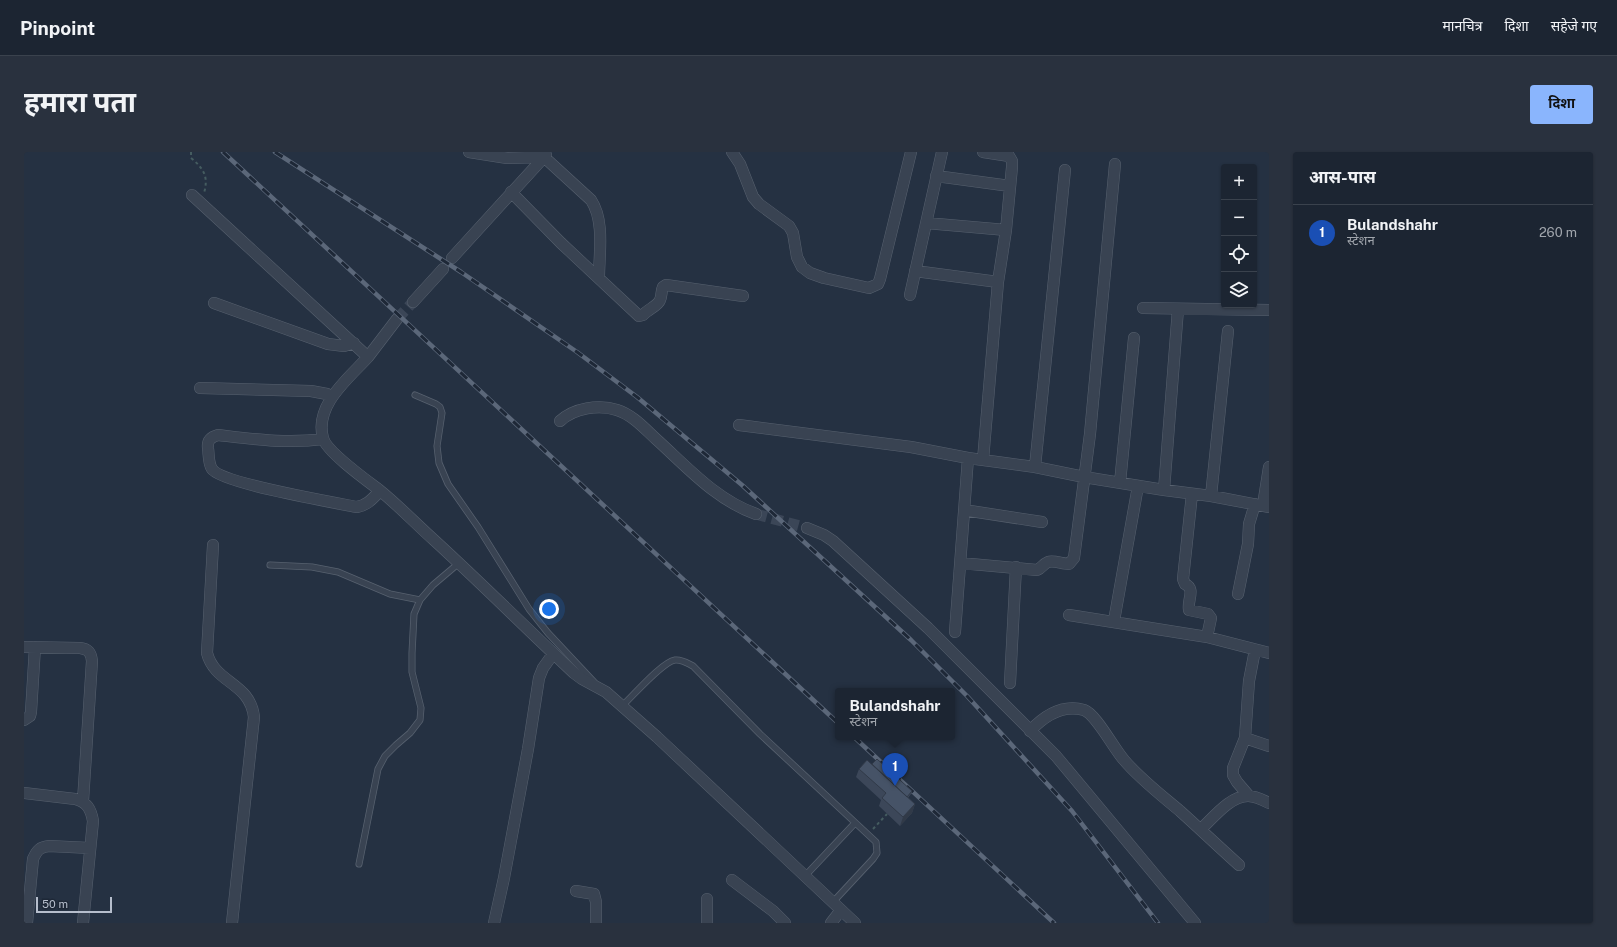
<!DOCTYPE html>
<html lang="hi">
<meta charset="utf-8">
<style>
body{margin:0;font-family:"Public Sans","Noto Sans Devanagari",sans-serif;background:#29313e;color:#f1f3f6}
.controls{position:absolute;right:12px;top:12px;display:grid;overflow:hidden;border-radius:4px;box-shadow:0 1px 3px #0004}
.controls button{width:36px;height:36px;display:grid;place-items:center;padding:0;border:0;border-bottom:1px solid #3a424d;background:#1c2532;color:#f1f3f6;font:20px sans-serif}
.scale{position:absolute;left:12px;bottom:10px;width:76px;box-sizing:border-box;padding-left:4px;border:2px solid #b6becc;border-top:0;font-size:11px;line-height:14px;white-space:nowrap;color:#b6becc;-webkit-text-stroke:3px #1e2837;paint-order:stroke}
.you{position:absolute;left:525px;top:457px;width:14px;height:14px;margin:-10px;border:3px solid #fff;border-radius:50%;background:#1a73e8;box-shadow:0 0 0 6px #1a73e833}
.badge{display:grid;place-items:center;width:26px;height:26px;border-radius:50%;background:#8ab5fd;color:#fff;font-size:13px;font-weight:700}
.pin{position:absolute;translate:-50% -33px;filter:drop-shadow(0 1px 2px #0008)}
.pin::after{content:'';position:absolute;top:21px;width:14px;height:12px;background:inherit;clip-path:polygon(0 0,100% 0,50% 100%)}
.popup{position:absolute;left:811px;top:536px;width:120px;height:52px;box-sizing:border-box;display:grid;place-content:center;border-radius:4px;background:#1c2532;filter:drop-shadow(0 1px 3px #0005);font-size:13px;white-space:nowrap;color:#a0a5ac}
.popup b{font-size:15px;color:#f1f3f6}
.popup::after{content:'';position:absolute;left:50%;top:100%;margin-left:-8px;border:8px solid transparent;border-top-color:#1c2532}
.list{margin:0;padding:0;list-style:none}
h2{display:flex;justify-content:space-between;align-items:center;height:52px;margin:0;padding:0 16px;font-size:17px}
h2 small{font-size:13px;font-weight:400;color:#a0a5ac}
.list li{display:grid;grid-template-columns:26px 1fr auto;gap:12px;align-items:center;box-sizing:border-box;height:56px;padding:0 16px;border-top:1px solid #3a424d}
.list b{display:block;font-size:15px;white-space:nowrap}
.list p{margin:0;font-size:13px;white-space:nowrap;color:#a0a5ac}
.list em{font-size:13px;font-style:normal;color:#a0a5ac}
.icon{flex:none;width:22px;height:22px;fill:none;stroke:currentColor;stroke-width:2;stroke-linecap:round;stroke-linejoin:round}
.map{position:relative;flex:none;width:1245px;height:771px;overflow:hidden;border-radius:4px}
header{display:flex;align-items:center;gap:24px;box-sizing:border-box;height:56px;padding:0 20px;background:#1c2532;border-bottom:1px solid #3a424d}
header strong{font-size:19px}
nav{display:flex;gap:22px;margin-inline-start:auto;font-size:14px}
.intro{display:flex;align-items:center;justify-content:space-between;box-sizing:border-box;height:96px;padding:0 24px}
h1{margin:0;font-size:28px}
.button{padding:10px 18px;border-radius:4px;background:#8ab5fd;color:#111;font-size:14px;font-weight:700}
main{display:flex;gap:24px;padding:0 24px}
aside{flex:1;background:#1c2532;border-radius:4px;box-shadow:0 1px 3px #0004}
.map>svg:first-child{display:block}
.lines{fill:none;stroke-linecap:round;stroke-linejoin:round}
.minor-tunnel{stroke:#3b4657;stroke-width:11;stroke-dasharray:11 5.5;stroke-linecap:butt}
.service-casing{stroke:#57616f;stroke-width:7}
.minor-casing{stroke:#57616f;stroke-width:12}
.path{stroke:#455c60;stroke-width:2;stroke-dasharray:3 3;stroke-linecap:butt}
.service{stroke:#394352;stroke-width:5.5}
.minor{stroke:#394352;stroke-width:11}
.rail-casing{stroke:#5b6779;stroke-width:4.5}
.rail{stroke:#1e2837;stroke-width:3;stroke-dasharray:9;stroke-linecap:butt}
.wall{fill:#3c4759}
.shaded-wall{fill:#313a48}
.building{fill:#465367;stroke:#313a48}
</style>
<header>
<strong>Pinpoint</strong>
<nav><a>मानचित्र</a><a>दिशा</a><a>सहेजे गए</a></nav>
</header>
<div class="intro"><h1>हमारा पता</h1><a class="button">दिशा</a></div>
<main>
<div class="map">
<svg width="1245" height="771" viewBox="0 0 1245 771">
<rect width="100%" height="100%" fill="#253142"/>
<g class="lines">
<path class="minor-tunnel" d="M373 167 389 150
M732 362 783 376"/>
<g class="service-casing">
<path id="service" d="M391 243 412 252 416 255 418 261 413 294 415 311 424 332 454 375 505 457 524 481 570 530
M246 413 288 415 314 420 366 442 396 448
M598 554C609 544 638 510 651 508 658 507 663 511 669 514L736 582 852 690 853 701 849 707 809 750
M335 712 354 617 361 604 372 593 386 581 396 568 397 556 388 520V501L390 462 396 448 409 433 435 411
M781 724 831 671"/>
</g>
<g class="minor-casing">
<path id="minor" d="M445 0 483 6 520 5 567 48C581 69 575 102 575 126
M708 0 716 12 729 45 735 52 765 74 769 81 773 105 778 115 786 121 800 126 845 136 854 132 856 127 887 0
M912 24 986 34
M487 40 537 91 615 164 619 163C624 157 634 154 636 148 638 144 637 139 639 135L642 133 719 144
M168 43 344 205C325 226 290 253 299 286 302 299 342 328 354 337 373 352 391 371 410 388 457 431 503 477 550 521L558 527 582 540 633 585 831 771
M902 71 982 78
M428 106 522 3
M891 119 974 130
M886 143 918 0
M389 150 419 117
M190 151 304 192 320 194 330 191
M1119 156 1245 158
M344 205 373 167
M176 236 287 239 303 242 308 245
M536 269C550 256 575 252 593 258 609 263 621 277 632 287 663 315 692 348 732 362
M715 273 887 295 944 306 1011 315 1060 325 1140 338 1187 344 1245 355
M299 287C264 292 229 287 194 283 187 285 183 288 184 296 185 302 184 311 188 317 197 331 312 351 333 355 344 353 349 346 356 339
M959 308 974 130 982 78 988 15V9L985 4 959 0
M1011 315 1041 18
M1096 331 1110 186
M1140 338 1154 157
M1168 342 1159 427 1161 432C1172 437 1163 448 1165 458L1184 462 1187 466 1183 485
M1187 344 1204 179
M1239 353 1245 315
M940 358 1018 370
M783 376 800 383 809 389 904 476 1032 604 1171 771
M189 393 183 501C191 532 226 530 230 565L208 771
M936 411 1013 418C1018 416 1019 412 1024 410 1030 408 1038 412 1045 412L1050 406 1066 282 1091 12
M1214 442 1224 392 1225 372 1231 352
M1045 463 1183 485 1245 501
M1090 469 1114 334
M931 480 944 306
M0 495 56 496C64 497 67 500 68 509L59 649
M986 531 992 415
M0 568 6 564 7 560 11 495
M1006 579C1020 564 1039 552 1060 558 1072 562 1090 597 1100 608 1116 627 1137 643 1156 659 1176 677 1195 695 1215 713
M1221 586 1245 594
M0 641 51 647C63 650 67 657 69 669L59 771
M1225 644 1213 630 1209 623V616L1221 586 1225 529 1231 498
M1177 677C1190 665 1206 644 1224 644 1231 644 1239 648 1245 651
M708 728 749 759 761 771
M552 739 570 742 572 750V771
M683 747V771
M3 771 9 707C13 698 16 695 25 694L66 696
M470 771 480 726 504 597 515 526 519 516 529 502
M807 771 817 758"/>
</g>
<path class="path" d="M167 0V6C179 16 185 24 180 41
M849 677 863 662"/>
<use href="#service" class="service"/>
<use href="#minor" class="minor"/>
<g class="rail-casing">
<path id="rail" d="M199 0 814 571
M251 0 437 120 553 200 613 245 718 333 887 488 943 544 1048 659 1134 771
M830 585 1030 771"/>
</g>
<use href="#rail" class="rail"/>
</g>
<path class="wall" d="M848 612 888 639 887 642 884 646 891 652 888 661 876 674 855 654 857 648 832 625 835 617Z"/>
<path class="shaded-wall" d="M891 652 888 661 876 674 879 665Z"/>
<path class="building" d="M853 607 888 639 883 645 848 612Z
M843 608 891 652 879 665 858 646 862 641 835 617Z"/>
</svg>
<div class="controls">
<button>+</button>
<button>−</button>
<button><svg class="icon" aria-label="locate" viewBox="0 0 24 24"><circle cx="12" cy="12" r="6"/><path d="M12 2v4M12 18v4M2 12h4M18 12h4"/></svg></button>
<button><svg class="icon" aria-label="layers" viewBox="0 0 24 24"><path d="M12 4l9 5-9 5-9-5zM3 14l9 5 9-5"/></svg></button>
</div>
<div class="scale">50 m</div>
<div class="you"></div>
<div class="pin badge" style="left:871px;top:634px;background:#1a4fb4">1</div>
<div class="popup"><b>Bulandshahr</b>स्टेशन</div>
</div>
<aside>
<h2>आस-पास<small></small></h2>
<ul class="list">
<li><span class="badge" style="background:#1a4fb4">1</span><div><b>Bulandshahr</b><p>स्टेशन</p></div><em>260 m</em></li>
</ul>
</aside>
</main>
